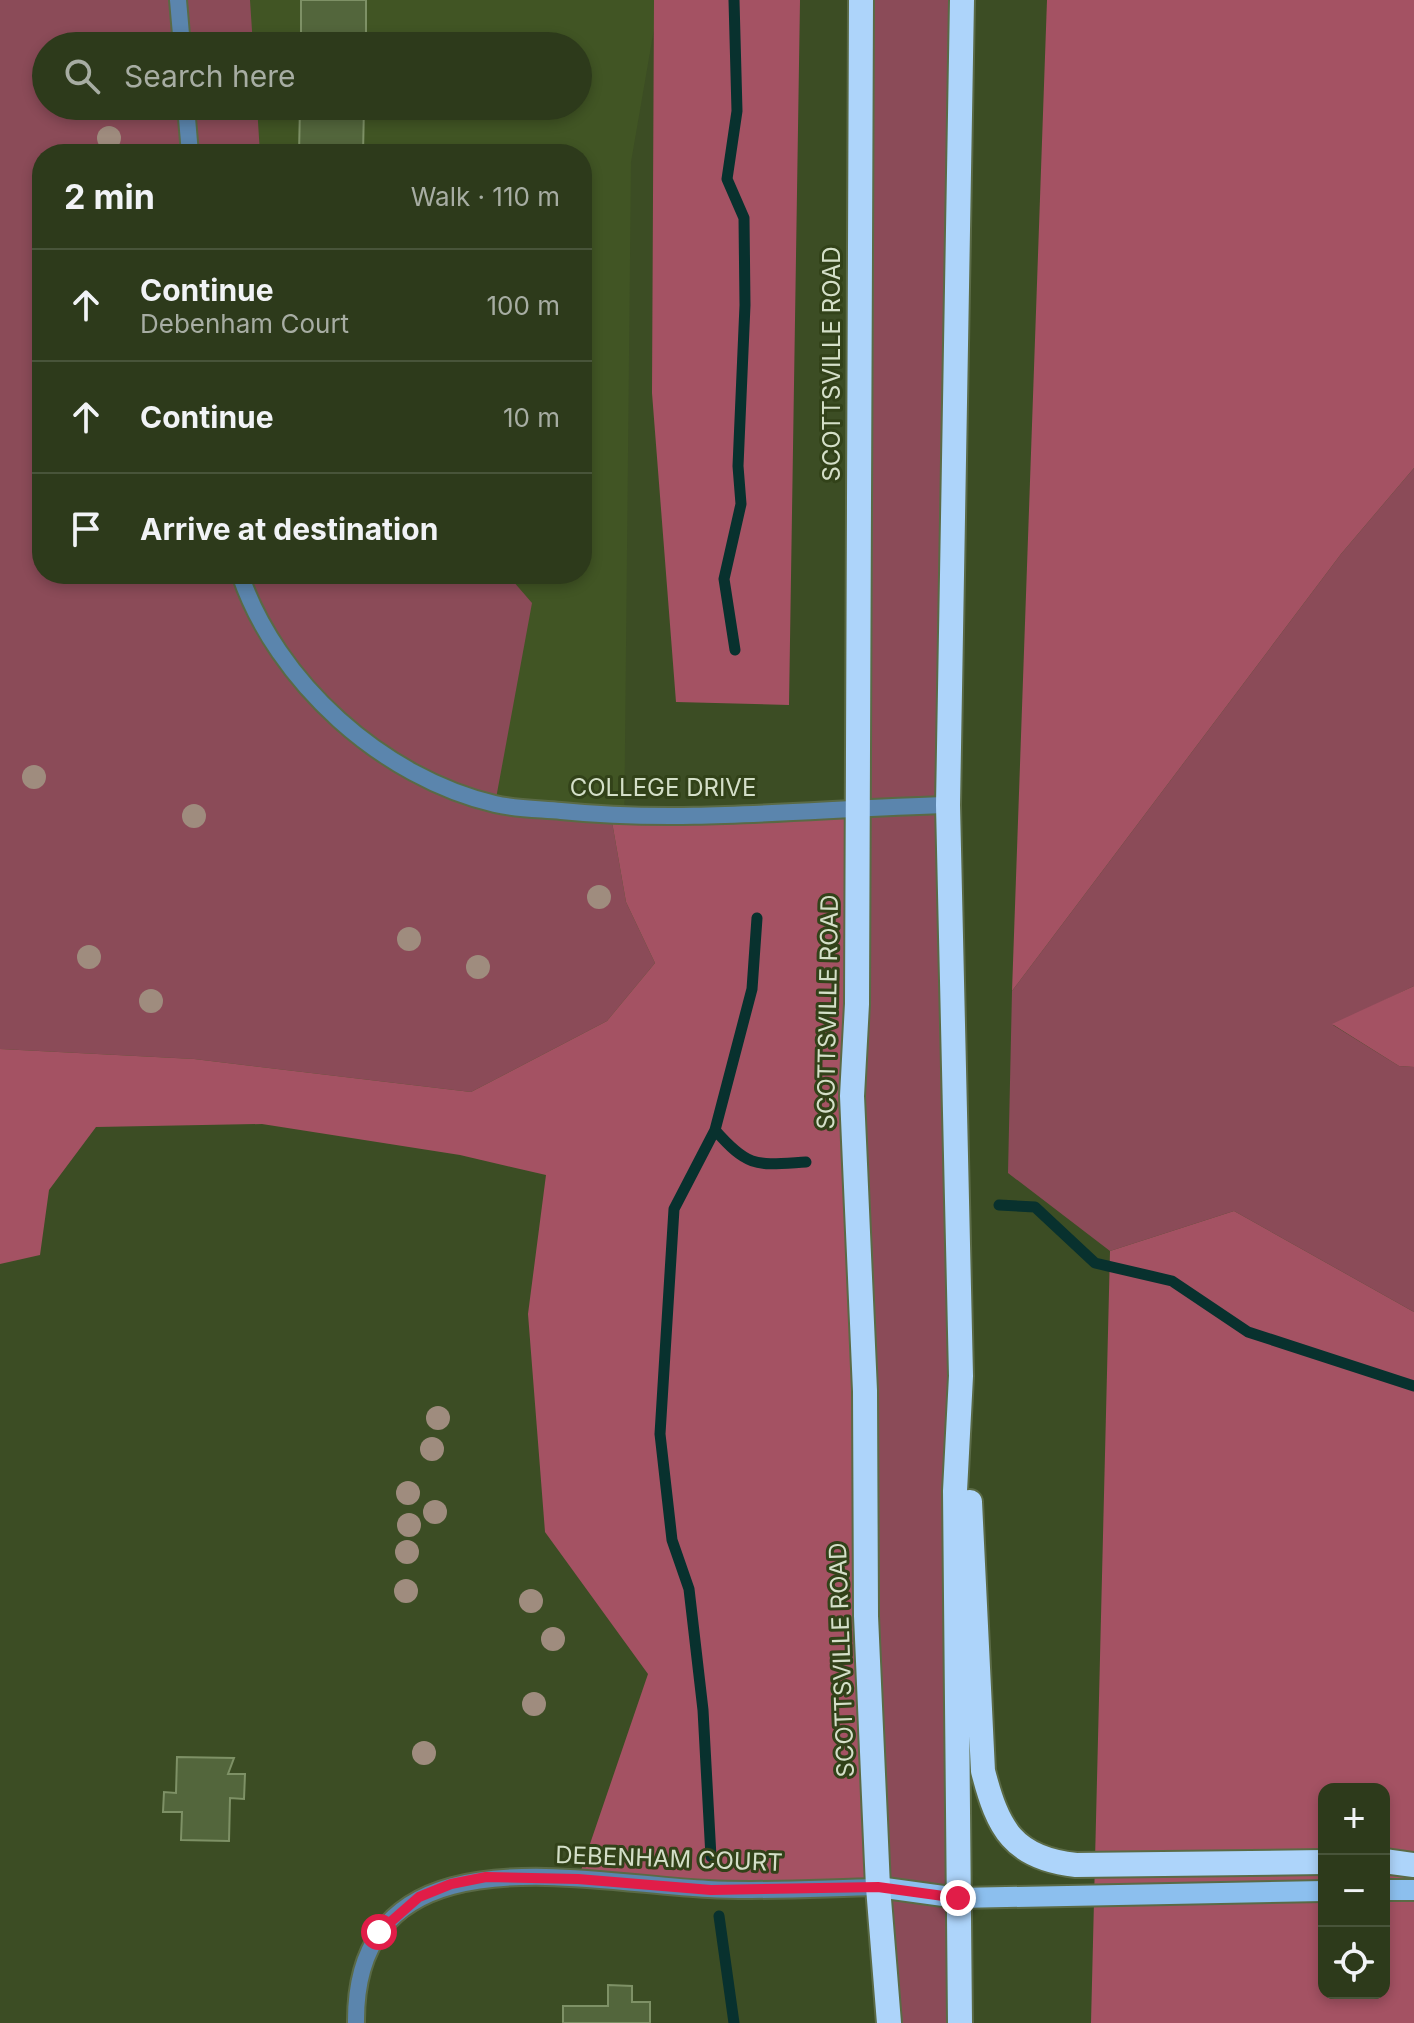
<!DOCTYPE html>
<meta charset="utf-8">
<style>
body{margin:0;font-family:Inter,sans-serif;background:#354124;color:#f1f3f6}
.controls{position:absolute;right:24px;bottom:24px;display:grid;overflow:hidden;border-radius:16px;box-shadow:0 4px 12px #0003}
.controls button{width:72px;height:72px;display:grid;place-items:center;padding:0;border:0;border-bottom:2px solid #48543a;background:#2d3a1b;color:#f1f3f6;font:40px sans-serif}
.stop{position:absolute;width:24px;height:24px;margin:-18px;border:6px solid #e11d48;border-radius:50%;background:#fff}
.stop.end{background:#e11d48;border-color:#fff;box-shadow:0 2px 8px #0008}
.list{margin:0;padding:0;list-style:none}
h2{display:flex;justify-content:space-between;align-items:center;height:104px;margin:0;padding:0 32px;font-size:34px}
h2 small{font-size:26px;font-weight:400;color:#a7ada3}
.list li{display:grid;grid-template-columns:52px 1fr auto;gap:24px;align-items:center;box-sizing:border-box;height:112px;padding:0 32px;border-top:2px solid #48543a}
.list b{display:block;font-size:30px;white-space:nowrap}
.list p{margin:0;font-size:26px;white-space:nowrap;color:#a7ada3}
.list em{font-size:26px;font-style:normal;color:#a7ada3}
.icon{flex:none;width:44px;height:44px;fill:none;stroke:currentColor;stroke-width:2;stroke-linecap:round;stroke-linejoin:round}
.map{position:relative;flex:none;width:1414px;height:2023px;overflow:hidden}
.search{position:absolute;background:#2d3a1b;box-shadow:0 4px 12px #0003;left:32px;top:32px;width:560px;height:88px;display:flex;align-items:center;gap:20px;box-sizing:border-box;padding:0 28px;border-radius:44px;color:#a7ada3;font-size:30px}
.panel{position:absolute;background:#2d3a1b;box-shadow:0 4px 12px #0003;left:32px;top:144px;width:560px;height:440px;border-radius:32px}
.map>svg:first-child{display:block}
.built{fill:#415524;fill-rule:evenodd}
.green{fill:#8b4b58}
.forest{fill:#a45263;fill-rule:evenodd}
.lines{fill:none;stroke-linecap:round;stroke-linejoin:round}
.stream{stroke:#08312e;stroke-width:11}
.building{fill:#53663c;stroke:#7e9166;stroke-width:2}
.street-casing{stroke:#5a6a45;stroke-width:20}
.primary-casing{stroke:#5a6a45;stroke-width:24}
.highway-casing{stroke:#5a6a45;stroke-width:28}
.street{stroke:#5b85ad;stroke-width:16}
.primary{stroke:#8cbfee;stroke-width:20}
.highway{stroke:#add4fa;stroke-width:24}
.tree{fill:#9f8c7e}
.route{stroke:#e11d48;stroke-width:10}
.labels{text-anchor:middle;stroke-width:6;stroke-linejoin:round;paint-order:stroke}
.street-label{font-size:24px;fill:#d4dfc8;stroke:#324219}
</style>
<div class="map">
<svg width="1414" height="2023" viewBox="0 0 1414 2023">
<rect width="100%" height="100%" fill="#3c4d24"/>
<path class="built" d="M0 0H659L631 162 624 841 845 1121 0 1056ZM46 46H578V106H46ZM42 154H582V574H42Z"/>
<path class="green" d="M0 0H250L253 46H46V106H257L260 154H42V574H507L532 603 495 804 611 816 626 902 655 963 607 1021 471 1092 194 1059 0 1049Z
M861 0H961L948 805 960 2023H889L865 1391Z
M1414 468V986L1333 1025 1399 1066 1414 1067V1312L1234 1211 1110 1251 1008 1173 1012 991 1341 554Z"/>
<path class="forest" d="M654 0H800L789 705 676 702 652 393Z
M1047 0H1414V468L1341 554 1012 991Z
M858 807 878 1887 578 1879 648 1674 545 1532 528 1314 546 1175 460 1155 262 1124 96 1127 49 1190 40 1255 0 1264V1049L194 1059 471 1092 607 1021 655 963 626 902 611 816Z
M1414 986V1067L1399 1066 1332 1024Z
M1234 1211 1414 1312V2023H1091L1110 1251ZM1324 1789H1384V1993H1324Z"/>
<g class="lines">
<path class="stream" d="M734 0 737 111 727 179 744 218 745 305 738 466 741 504 724 579 735 650
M715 1130C749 1169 757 1165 806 1162
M999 1205 1035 1207 1095 1263 1172 1281 1248 1332 1414 1386
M711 1857 703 1710 689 1589 672 1540 660 1434 674 1209 715 1130 752 989 757 918
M719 1916 734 2023"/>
</g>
<path class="building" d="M301 0H366V46H301Z
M300 106H364L363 154H299Z
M177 1757 234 1758 228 1774H245L244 1799 230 1798 229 1841 181 1840 182 1812H163L164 1792 176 1793Z
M608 1985 632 1986V2002H650V2023H563V2006H608Z"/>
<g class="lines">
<g class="street-casing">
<path id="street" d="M178 0 182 46
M186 106 190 154
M240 574C276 682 383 778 495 804 516 809 540 809 561 811 689 824 819 808 948 805
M356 2023C354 1826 581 1883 708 1889 765 1892 822 1888 878 1887"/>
</g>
<g class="primary-casing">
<path id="primary" d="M878 1887 958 1898 1324 1891
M1384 1890H1414"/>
</g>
<g class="highway-casing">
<path id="highway" d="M861 0 857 1004 852 1096 865 1391 866 1616 878 1887 889 2023
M970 1502 983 1771C998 1829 1013 1858 1076 1865L1324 1862
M1384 1861 1414 1865
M960 2023 955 1491 961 1376 948 805 962 0"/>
</g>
<use href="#street" class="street"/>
<use href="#primary" class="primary"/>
<use href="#highway" class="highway"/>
</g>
<g class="tree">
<circle cx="109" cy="138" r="12"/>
<circle cx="34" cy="777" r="12"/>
<circle cx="194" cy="816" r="12"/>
<circle cx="599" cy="897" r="12"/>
<circle cx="409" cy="939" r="12"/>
<circle cx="89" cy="957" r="12"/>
<circle cx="478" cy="967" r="12"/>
<circle cx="151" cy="1001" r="12"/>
<circle cx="438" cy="1418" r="12"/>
<circle cx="432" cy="1449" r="12"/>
<circle cx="408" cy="1493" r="12"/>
<circle cx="435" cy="1512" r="12"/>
<circle cx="409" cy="1525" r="12"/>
<circle cx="407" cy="1552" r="12"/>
<circle cx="406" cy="1591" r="12"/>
<circle cx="531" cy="1601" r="12"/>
<circle cx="553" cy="1639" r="12"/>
<circle cx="534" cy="1704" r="12"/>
<circle cx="424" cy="1753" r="12"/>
</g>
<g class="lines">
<path class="route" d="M379 1932 419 1897 451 1884 486 1877 578 1879 711 1890 878 1887 958 1898"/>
</g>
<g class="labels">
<g class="street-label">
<text transform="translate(832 364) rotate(-90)" y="8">SCOTTSVILLE ROAD</text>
<text x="663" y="796">COLLEGE DRIVE</text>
<text transform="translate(828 1012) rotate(-89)" y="8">SCOTTSVILLE ROAD</text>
<text transform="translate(842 1660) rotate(-92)" y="8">SCOTTSVILLE ROAD</text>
<text transform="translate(669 1859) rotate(2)" y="8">DEBENHAM COURT</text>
</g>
</g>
</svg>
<div class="controls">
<button>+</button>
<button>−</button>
<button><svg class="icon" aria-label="locate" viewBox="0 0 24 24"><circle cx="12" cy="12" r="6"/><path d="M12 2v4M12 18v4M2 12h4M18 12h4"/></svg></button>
</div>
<div class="stop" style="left:379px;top:1932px"></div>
<div class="stop end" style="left:958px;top:1898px"></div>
<div class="search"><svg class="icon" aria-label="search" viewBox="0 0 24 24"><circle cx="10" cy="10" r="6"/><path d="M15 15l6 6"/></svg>Search here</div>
<section class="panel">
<h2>2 min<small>Walk · 110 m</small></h2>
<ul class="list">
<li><svg class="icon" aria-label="ahead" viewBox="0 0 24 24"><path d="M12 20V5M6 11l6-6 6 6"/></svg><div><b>Continue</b><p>Debenham Court</p></div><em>100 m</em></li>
<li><svg class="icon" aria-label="ahead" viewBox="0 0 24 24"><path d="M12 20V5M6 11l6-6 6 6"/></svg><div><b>Continue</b></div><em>10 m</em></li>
<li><svg class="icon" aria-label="arrive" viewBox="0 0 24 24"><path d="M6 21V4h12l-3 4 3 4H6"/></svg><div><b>Arrive at destination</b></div></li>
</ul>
</section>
</div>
